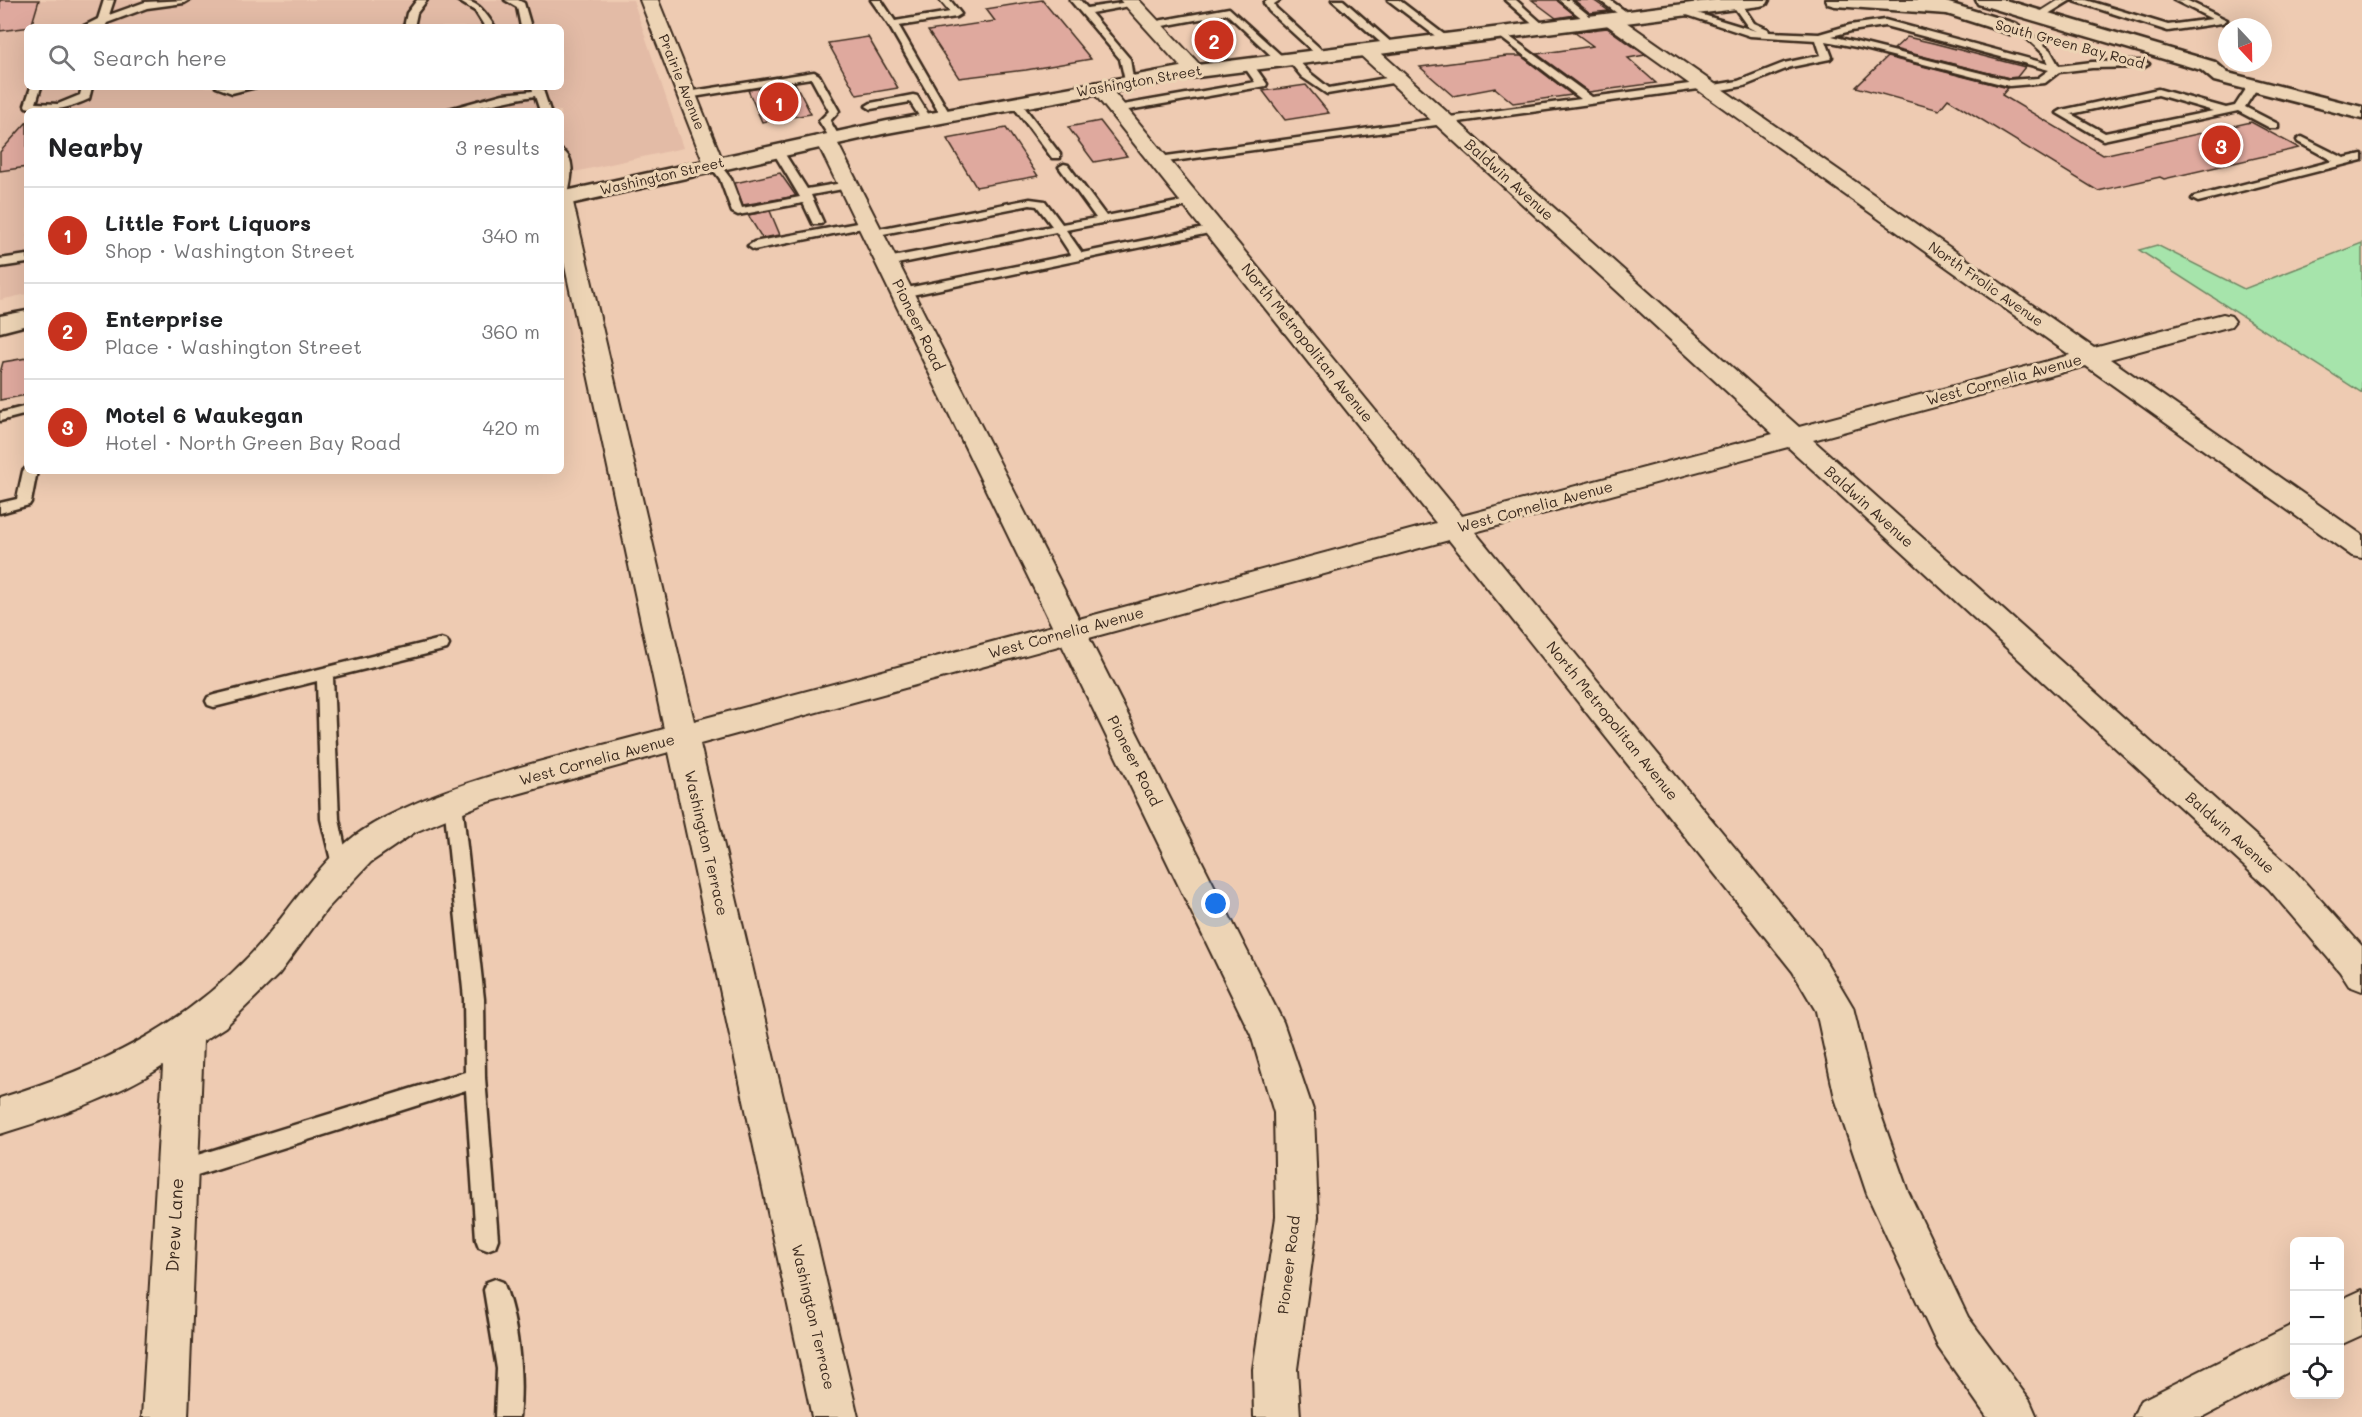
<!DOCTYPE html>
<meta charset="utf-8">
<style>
body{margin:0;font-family:Mali,sans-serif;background:#f2f2f2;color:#202124}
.controls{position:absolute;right:18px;bottom:18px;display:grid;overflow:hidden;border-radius:9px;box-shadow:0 6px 24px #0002}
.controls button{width:54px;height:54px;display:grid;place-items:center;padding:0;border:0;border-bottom:2px solid #e0e0e0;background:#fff;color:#202124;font:30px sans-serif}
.compass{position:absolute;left:2218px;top:18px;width:54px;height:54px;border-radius:50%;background:#fff;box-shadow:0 6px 24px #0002;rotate:158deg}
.you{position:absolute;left:1216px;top:904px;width:21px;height:21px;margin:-15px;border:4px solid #fff;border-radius:50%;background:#1a73e8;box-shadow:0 0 0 9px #1a73e833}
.badge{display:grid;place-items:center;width:39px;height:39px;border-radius:50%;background:#c8321e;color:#fff;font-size:20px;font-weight:700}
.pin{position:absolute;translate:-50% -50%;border:3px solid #fff;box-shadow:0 2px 6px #0006}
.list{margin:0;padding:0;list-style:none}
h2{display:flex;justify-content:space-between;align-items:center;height:78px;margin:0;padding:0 24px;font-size:26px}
h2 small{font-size:20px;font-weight:400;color:#757577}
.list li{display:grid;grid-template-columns:39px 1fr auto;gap:18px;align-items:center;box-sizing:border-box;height:96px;padding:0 24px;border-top:2px solid #e0e0e0}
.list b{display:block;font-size:22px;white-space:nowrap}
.list p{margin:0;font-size:20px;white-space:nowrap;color:#757577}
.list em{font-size:20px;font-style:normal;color:#757577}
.icon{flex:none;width:33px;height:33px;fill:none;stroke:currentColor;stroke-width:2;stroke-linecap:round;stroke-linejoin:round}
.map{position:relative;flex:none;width:2362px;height:1417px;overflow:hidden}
.search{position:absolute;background:#fff;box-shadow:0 6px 24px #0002;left:24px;top:24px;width:540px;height:66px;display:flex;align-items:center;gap:15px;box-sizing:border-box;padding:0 21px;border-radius:9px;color:#757577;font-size:22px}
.panel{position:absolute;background:#fff;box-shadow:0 6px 24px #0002;left:24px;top:108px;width:540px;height:366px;border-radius:9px}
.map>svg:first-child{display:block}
.built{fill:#e3bba6;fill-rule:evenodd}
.green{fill:#a6e4ab;stroke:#708764;stroke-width:1.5}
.building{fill:#dfa99e;stroke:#3b2a1e;stroke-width:1.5}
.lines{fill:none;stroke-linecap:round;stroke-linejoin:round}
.lane-casing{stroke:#3b2a1e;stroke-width:5}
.street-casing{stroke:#3b2a1e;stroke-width:4}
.secondary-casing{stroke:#3b2a1e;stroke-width:5}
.primary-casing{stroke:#3b2a1e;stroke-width:5}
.lane{fill:#edd4b5;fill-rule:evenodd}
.street{fill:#edd4b5;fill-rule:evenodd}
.secondary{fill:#edd4b5;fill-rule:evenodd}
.primary{fill:#edd4b5;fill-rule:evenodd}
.labels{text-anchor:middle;stroke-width:6;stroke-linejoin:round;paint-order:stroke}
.far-street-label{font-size:14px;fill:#3b2a1e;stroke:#edd4b5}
.street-label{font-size:15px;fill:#3b2a1e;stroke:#edd4b5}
.near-street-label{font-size:18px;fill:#3b2a1e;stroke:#edd4b5}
</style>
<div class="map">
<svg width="2362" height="1417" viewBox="0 0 2362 1417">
<rect width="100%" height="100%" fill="#eecbb2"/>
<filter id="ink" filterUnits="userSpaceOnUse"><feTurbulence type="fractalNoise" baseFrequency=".0167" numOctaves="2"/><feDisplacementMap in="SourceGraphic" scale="12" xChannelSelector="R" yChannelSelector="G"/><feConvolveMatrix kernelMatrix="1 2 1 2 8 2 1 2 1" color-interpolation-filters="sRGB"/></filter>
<g filter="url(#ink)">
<path class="built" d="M0 0H633L683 148 561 175V111H27V294L0 300ZM27 27H561V87H27Z"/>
<path class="green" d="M2362 243V393L2139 250 2157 245 2244 289Z"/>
<path class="building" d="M0 0H39L31 27 0 31Z
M1042 0 1091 59 1026 70 959 78 928 31 995 21 986 9Z
M1532 0H1557L1575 15 1556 18Z
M1574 0H1593L1609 11 1590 13Z
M1607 28 1645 55 1628 58 1656 83 1589 92 1537 54 1593 46 1574 32Z
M868 37 882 61 898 88 857 95 828 43Z
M1907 37 1933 43 2025 67 2017 77 2009 78 1894 49Z
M1507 56H1521L1572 95 1513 103 1495 88 1453 96 1420 67Z
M1887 57 2008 88 2002 95 2103 155 2251 122 2299 148 2164 179 2160 177 2098 191 1948 99 1939 110 1856 87Z
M795 83 811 114 762 122 748 90Z
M1306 85 1329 113 1285 120 1263 91Z
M1100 121 1127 156 1094 162 1068 127Z
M27 122V167L0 171V152Z
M1006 128 1038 176 976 187 947 139Z
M780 173 796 196 743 205 735 183Z
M770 211 780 235 762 238 748 215Z
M27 358V395L0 400V373L3 362Z"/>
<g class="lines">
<g class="lane-casing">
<path id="lane" d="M104 0H114L109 15 145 2 189 0 184 3 147 8 107 23 105 27H82L98 19Z
M417 0H427L417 13 414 27H404L407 13Z
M457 0C478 0 484 11 495 27H485L475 11Z
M505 0H518L524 3 531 27H521L517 7Z
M871 0H881L895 21 950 12 940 0H950L961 14 956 17 899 26 951 116 950 118 941 116 888 24Z
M1070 0H1080L1087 8 1135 1V5L1091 13 1130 59 1134 85H1126L1120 59Z
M1280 0 1274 4 1276 8 1325 53V57H1319L1269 11 1264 3 1268 0Z
M1332 0H1343L1393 44V48H1387Z
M1388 0H1399L1450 39 1442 41Z
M1505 0H1516L1544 25V29H1538Z
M1559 0H1570L1596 21 1588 23Z
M1599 0H1610L1632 16 1624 18Z
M2059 0H2071L2040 19 2032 17Z
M2071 0H2086L2168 25 2212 19 2174 0H2186L2227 20 2222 23 2168 31Z
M1733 1H1739L1754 23 1768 29 1769 32 1819 34 1850 25 1885 20 2048 64 2043 53 2021 33 2026 30 2050 50 2059 66 2092 62 2144 61 2149 64 2144 67 2092 68 2059 72 2045 83 2009 86 1861 48 1826 41 1832 57 1830 59 1791 67 1744 86 1710 92 1706 91V88L1159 163 1154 160 1159 157 1581 99 1496 34V30L1499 29 1592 97 1704 82 1708 83V86L1738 81 1784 63 1821 55 1816 40 1750 36 1672 10 1677 7 1756 31 1748 27 1731 3ZM1885 26 2049 70 2038 78 2009 80 1832 36 1851 31Z
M1229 8 1284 58V62H1278L1227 14 1152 28 1147 25 1152 22Z
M1289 57H1295L1310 73 1329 88 1398 76 1403 79 1398 82 1327 94 1302 77 1287 59Z
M1248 62 1252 63 1267 84 1266 86 1117 112 1112 109 1117 106 1255 82 1243 65Z
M814 72 819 75 839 111 830 121 840 138 839 140H831L819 121 829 111 811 78 687 98 682 95 687 92Z
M2254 82 2259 85 2245 107 2278 124V128H2270L2238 111 2103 140 2057 113 2062 110 2158 89 2226 108 2235 106 2250 83ZM2158 95 2213 111 2105 133 2071 114Z
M31 87H41L36 103 58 104 80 95 82 87H92L89 99C67 109 49 113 26 107L25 105Z
M216 87H256L232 93Z
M532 87H542L550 111H540L535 96C504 100 473 111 442 111L503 94 533 91Z
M913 95 917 96 932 120 931 122H923L910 102 871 109 866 106 871 103Z
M1015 99 1019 100 1060 154V158H1052L1010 102Z
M2302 137 2344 158 2362 154V160L2198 202 2192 199 2194 197 2333 161 2298 142 2297 140Z
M777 147 781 148 807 189 848 182 854 185 848 188 811 195 823 222 821 224H813L803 203 738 215 732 212 720 179 709 164 710 162H718L731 179 742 208 800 197 772 150Z
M561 150C578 158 570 183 567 198L561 201Z
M1064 164 1068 165 1106 216 1193 199 1199 202 1193 205 1066 230 1082 253 1214 226 1220 229 1214 232 902 297 898 296V290L902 289 1071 255 1056 232 887 266 881 262 887 258 1052 226 1037 206 1030 205 873 236 867 233 873 230 1030 199 1045 201 1062 224 1096 218 1059 167Z
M868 221 874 224 872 226 754 250 748 246 754 242Z
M27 255V263L0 267V259Z
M27 406V414L0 421V413Z
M27 467V471H37L31 502 29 505 0 513V503L17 499 23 471Z
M441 639 447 641 449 645 447 649 333 677 339 819 350 872 347 877 341 879 335 877 321 819 317 681 214 707 208 705 206 701 208 697 214 695Z
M453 795 459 797 462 802 484 999 485 1078 498 1239 495 1247 487 1250 479 1247 476 1239 466 1090 178 1181 170 1178 167 1171 170 1164 178 1161 465 1072 464 999 444 802 447 797Z
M495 1279 503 1282C518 1318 524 1379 519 1417H495L497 1369 484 1290 487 1282Z"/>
</g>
<g class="street-casing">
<path id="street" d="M640 0H658L724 164 721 168 714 170 707 168 704 164Z
M1120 0H1139L1202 67 1205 71 1202 75H1188Z
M1610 14 1616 15 2094 348 2223 314 2231 316 2235 321 2231 326 2110 359 2362 535V558L2352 556 2086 366 1813 440 2293 869 2362 946V991L2349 986 2340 972 2269 889 1788 447 1475 532 1819 950 1853 1007 1875 1098 1907 1189 1968 1317 2030 1401 2037 1417H1987L1938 1347 1867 1194 1835 1098 1816 1011 1793 972 1449 540 1089 638 1283 1022 1314 1113 1318 1217 1297 1369 1300 1417H1254L1253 1369 1276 1217 1274 1113 1251 1035 1062 645 700 744 858 1417H812L669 752 485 803 415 832 371 862 326 910 279 974 225 1027 203 1041 188 1417H142L163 1066C114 1098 55 1117 0 1134V1098C98 1068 181 1028 252 953 285 918 309 875 346 843 369 823 398 811 425 799 502 768 584 751 664 729L561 248V192L569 193 572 198 694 721 1052 626 816 140 819 136H833L836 140 1079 619 1436 523 1093 92 1090 88 1093 84H1107L1462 516 1773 434 1358 53 1356 49 1358 45H1372L1799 427 2070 355 1604 23 1601 19 1604 15Z
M2362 1290V1335L2340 1345V1300Z
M2294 1324V1369L2203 1417H2133L2140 1401Z"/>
</g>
<g class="secondary-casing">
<path id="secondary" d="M1716 0H1769L1767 4 1760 6 1181 79 887 133 561 206V192L887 121 1181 67Z
M27 311V325L0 332V316Z"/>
</g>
<g class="primary-casing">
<path id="primary" d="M1826 0H1939L2017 24 2020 28 2017 32 2010 34 1947 14 1835 6 1828 4Z
M1976 0H2005L2215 62 2228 73 2362 107V119L2214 81 2201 70 1978 4Z"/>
</g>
<use href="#lane" class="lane"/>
<use href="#street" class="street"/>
<use href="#secondary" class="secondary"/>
<use href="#primary" class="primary"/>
</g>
</g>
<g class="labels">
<g class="far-street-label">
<text transform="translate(2070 44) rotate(15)" y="5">South Green Bay Road</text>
<text transform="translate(1139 81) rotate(-10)" y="5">Washington Street</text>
<text transform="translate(682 82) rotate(68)" y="5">Prairie Avenue</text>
<text transform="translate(662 176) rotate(-13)" y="5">Washington Street</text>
<text transform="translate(1986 284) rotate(35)" y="5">North Frolic Avenue</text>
</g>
<g class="street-label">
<text transform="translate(1509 180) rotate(42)" y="5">Baldwin Avenue</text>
<text transform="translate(918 325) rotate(64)" y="5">Pioneer Road</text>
<text transform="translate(1307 343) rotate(51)" y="5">North Metropolitan Avenue</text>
<text transform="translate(2004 380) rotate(-15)" y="5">West Cornelia Avenue</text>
<text transform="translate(1535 507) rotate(-15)" y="5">West Cornelia Avenue</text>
<text transform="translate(1869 507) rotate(42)" y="5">Baldwin Avenue</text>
<text transform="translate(1066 633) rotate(-15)" y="5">West Cornelia Avenue</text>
<text transform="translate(1612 721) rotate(51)" y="5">North Metropolitan Avenue</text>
<text transform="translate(597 760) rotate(-15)" y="5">West Cornelia Avenue</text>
<text transform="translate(1134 761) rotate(63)" y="5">Pioneer Road</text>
<text transform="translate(2230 833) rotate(42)" y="5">Baldwin Avenue</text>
<text transform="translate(706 843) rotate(77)" y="5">Washington Terrace</text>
<text transform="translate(1289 1265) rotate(-83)" y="5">Pioneer Road</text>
<text transform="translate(813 1317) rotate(77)" y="5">Washington Terrace</text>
</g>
<g class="near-street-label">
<text transform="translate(175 1225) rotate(-87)" y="6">Drew Lane</text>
</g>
</g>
</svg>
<div class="controls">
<button>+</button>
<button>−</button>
<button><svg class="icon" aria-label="locate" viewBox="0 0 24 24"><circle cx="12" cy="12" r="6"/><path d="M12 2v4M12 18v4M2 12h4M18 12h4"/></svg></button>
</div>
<svg class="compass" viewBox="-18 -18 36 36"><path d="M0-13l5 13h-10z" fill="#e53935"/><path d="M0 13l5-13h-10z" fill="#757577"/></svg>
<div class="you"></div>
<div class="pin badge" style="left:779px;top:102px">1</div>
<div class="pin badge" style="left:1214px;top:40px">2</div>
<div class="pin badge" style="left:2221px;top:145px">3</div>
<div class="search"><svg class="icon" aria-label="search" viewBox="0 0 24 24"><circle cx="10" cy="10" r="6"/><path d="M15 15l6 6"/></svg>Search here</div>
<section class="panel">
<h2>Nearby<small>3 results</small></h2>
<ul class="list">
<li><span class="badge">1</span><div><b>Little Fort Liquors</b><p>Shop · Washington Street</p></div><em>340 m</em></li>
<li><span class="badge">2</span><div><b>Enterprise</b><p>Place · Washington Street</p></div><em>360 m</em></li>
<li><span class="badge">3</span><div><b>Motel 6 Waukegan</b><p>Hotel · North Green Bay Road</p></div><em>420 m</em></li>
</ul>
</section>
</div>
